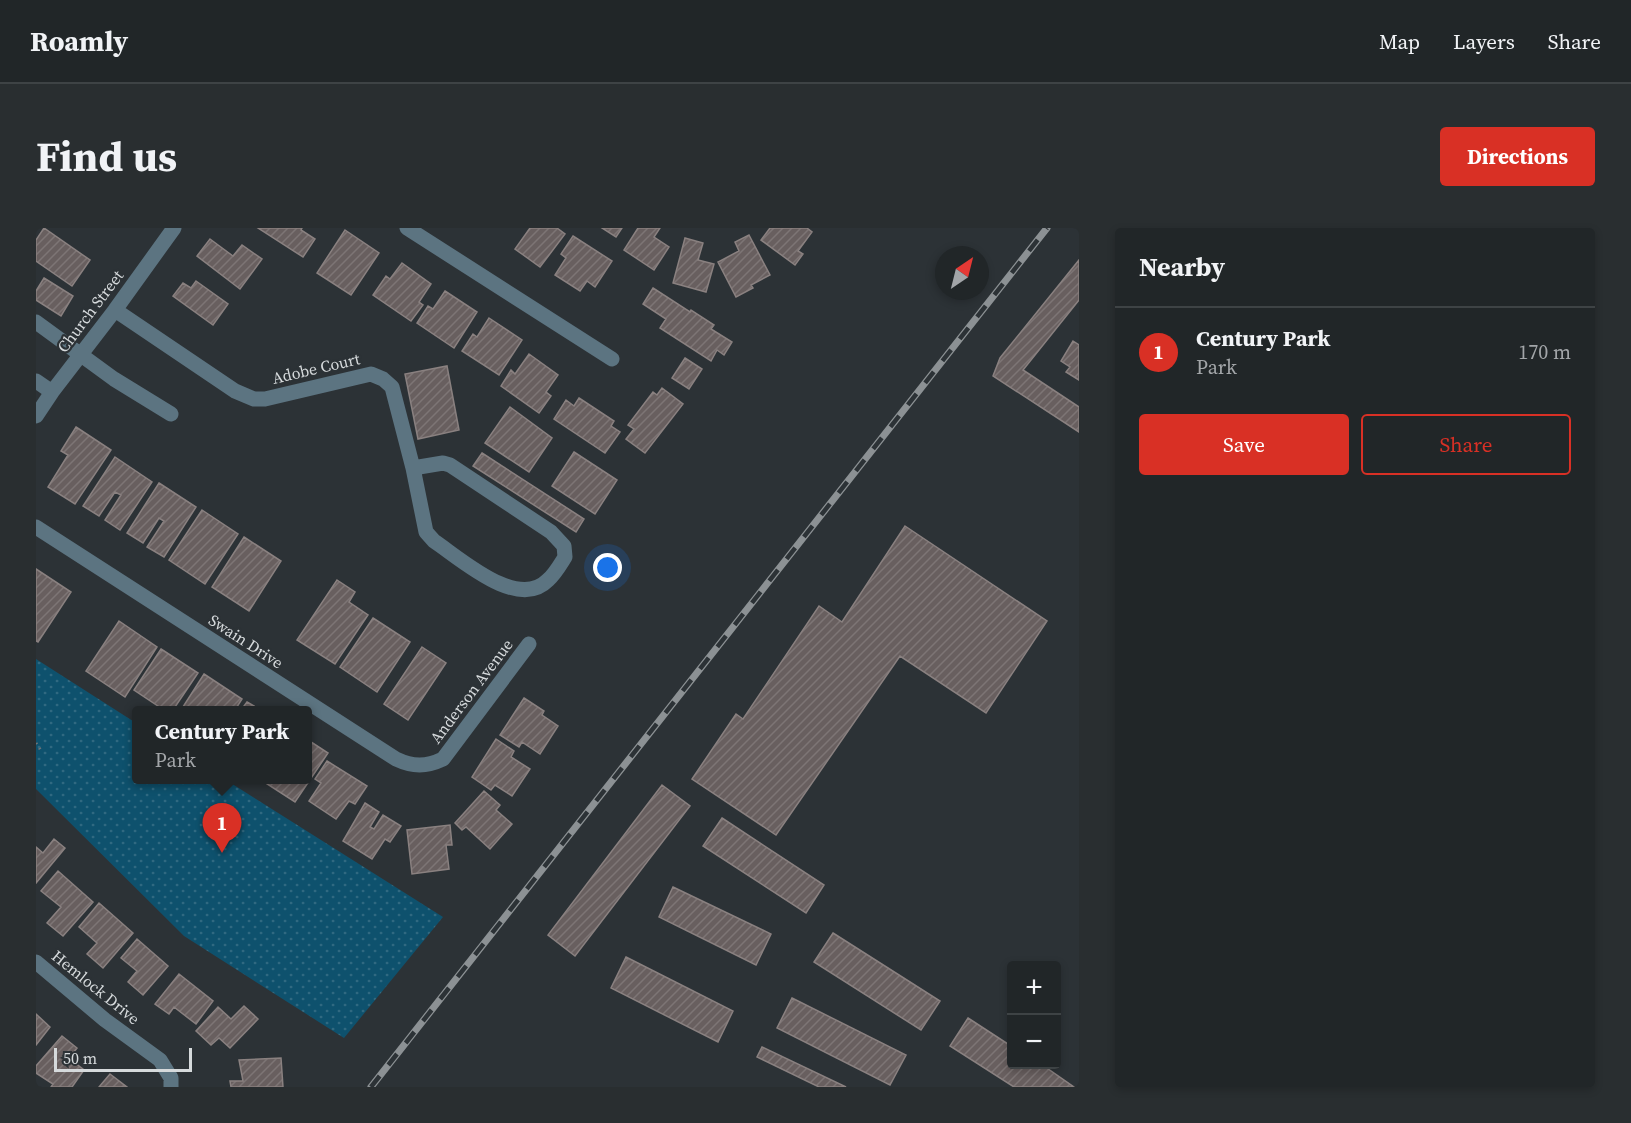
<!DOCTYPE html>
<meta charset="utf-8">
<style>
body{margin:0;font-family:"Source Serif 4",serif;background:#292e30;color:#f1f3f6}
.controls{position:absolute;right:18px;bottom:18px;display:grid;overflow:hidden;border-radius:6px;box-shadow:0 3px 9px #0003}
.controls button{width:54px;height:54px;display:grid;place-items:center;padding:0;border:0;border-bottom:2px solid #3e4345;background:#212628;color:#f1f3f6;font:30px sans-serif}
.compass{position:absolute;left:899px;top:18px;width:54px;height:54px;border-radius:50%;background:#212628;box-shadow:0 3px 9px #0003;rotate:35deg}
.scale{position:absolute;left:18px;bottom:15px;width:138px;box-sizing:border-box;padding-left:6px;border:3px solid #d6dadc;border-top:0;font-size:16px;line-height:21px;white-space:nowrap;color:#d6dadc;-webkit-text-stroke:4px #2c3236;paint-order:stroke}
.you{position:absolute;left:572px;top:340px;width:21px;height:21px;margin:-15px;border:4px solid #fff;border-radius:50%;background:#1a73e8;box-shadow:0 0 0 9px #1a73e833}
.badge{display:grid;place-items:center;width:39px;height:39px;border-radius:50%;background:#d93025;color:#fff;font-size:20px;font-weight:700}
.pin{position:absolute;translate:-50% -50px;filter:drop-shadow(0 2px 3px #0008)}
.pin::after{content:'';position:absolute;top:32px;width:21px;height:18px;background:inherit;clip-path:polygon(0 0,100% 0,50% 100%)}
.popup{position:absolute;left:96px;top:478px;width:180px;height:78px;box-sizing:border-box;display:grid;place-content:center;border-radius:6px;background:#212628;filter:drop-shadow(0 2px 4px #0005);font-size:20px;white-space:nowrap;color:#a2a5a8}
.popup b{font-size:22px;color:#f1f3f6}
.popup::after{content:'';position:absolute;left:50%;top:100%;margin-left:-12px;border:12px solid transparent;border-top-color:#212628}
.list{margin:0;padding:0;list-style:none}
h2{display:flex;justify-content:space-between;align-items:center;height:78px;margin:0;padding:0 24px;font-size:26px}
h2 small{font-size:20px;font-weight:400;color:#a2a5a8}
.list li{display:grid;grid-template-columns:39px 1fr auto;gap:18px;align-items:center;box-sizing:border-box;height:90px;padding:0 24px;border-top:2px solid #3e4345}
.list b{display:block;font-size:22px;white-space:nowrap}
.list p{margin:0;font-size:20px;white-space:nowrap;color:#a2a5a8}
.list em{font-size:20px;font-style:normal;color:#a2a5a8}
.actions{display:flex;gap:12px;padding:18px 24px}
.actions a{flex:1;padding:14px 0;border:2px solid #d93025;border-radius:6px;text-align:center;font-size:21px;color:#d93025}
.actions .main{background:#d93025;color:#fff}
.map{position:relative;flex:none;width:1043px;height:859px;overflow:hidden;border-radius:6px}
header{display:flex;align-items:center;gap:36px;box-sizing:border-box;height:84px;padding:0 30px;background:#212628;border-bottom:2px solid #3e4345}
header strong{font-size:28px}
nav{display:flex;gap:33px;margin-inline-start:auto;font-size:21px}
.intro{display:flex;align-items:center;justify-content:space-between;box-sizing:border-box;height:144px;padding:0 36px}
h1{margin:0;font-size:42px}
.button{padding:15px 27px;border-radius:6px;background:#d93025;color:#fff;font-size:21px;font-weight:700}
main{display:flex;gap:36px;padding:0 36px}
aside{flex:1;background:#212628;border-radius:6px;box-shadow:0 3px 9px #0003}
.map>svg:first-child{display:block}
.park{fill:url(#park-dots)}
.building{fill:url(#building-hatch);stroke:#8a8180;stroke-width:1.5}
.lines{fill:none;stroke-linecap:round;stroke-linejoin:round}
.path{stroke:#707579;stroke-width:3;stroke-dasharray:1.5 4.5;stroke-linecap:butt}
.minor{stroke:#5c7481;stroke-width:15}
.rail-casing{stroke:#8c9194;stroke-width:7}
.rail{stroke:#2c3236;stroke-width:4.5;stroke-dasharray:14;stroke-linecap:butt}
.labels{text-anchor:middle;stroke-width:4.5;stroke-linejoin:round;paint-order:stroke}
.street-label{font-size:16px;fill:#d6dadc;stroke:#2c3236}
</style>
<header>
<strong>Roamly</strong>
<nav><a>Map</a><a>Layers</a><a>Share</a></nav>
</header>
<div class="intro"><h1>Find us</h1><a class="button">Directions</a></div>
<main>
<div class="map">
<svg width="1043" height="859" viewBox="0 0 1043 859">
<defs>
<pattern id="park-dots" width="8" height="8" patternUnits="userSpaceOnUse" patternTransform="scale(1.5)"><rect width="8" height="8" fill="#0e516d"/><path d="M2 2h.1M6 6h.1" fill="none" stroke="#306981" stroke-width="1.8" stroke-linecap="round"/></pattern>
<pattern id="building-hatch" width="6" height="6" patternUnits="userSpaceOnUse" patternTransform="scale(1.5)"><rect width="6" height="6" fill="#685f5f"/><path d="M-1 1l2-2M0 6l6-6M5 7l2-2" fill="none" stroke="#7d7575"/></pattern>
</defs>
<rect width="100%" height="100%" fill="#2c3236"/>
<path class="park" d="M0 431 100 495V552H190L407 689 308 810 148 708 0 561Z"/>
<path class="building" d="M8 0 54 32 36 58 0 33V12Z
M222 0H266L265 2 279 11 267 29Z
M494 0H521L529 6 504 39 479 21Z
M566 0H586L580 9Z
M602 0H624L618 9 633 19 618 42 588 22Z
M734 0H771L776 4 762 23 767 26 759 37 725 12Z
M309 2 343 25 315 67 281 45Z
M713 7 734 47 715 57 717 60 700 69 682 34 703 23 699 14Z
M537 8 576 33 559 59 551 53 544 63 519 47 530 30 525 26Z
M649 10 667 15 662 32 678 36 670 64 637 55Z
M174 11 197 28 206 17 226 31 204 61 161 28Z
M1043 32V72L987 142 1043 179V204L957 148 964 130Z
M366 35 395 56 383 74 387 77 375 93 337 67 350 48 354 51Z
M8 50 37 68 25 88 0 72V63Z
M160 53 192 76 177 97 137 68 147 55 155 60Z
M617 60 654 84 655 82 678 97 675 101 696 114 688 127 681 122 675 133 624 100 630 91 607 76Z
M409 63 441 84 418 120 381 95 392 78 397 81Z
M453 90 486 112 463 147 426 123 437 106 441 109Z
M1037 113 1043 117V152L1030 144 1034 139 1025 133Z
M493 126 522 147 510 164 515 168 503 185 465 158 475 142 479 146Z
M649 130 666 141 653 161 636 150Z
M411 138 423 202 382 211 369 146Z
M626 160 647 176 609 225 590 211 598 201 592 197 617 164 621 167Z
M543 170 578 193 575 198 584 204 569 225 518 191 530 172 538 178Z
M474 179 516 210 493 244 449 215Z
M40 199 75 222 39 276 12 259 32 227 25 223Z
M538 224 581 252 559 286 516 258Z
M446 225 548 291 540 304 437 238Z
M79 229 116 254 84 302 69 292 85 267 79 264 63 288 47 278Z
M123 255 160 279 128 329 111 319 128 293 123 290 107 315 91 305Z
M166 282 202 306 169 356 133 332Z
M869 298 1011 393 950 485 864 428 740 607 656 551 700 486 707 491 783 378 806 394Z
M208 309 245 333 213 383 176 359Z
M0 341 35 364 2 414 0 413Z
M301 352 319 364 313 374 332 387 299 436 261 412Z
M337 390 374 414 341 464 304 439Z
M83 393 121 419 89 469 50 443Z
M386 419 410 435 372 492 348 476Z
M125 421 162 445 137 482H128L98 462Z
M168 446 206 471 199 482H145Z
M488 470 508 483 506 487 522 498 504 526 486 514 483 519 464 507Z
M211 474 225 482H205Z
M460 511 478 523 475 529 494 541 476 568 459 557 455 562 436 549Z
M272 512 292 525 259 574 225 552H272Z
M291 533 331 558 319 576 313 573 300 591 273 573 285 555 279 551Z
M626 557 654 578 539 728 512 707Z
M448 563 464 577 460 582 476 596 454 621 430 599 426 602 419 595Z
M329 575 343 584 334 599 338 601 347 587 365 598 354 614 349 611 336 631 307 613Z
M686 590 788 657 770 685 667 618Z
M414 597 416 617H410L413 641 376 646 371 602Z
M18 611 29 620 0 655V619L7 625Z
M22 643 57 674 27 708 11 695 25 679 5 663Z
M637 659 735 706 720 737 623 689Z
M63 675 97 705 67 740 51 726 61 715 43 699Z
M797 705 904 773 885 802 778 734Z
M101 711 132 738 107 767 92 754 101 743 85 730Z
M590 729 697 783 682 814 575 760Z
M143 746 177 773 160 796 138 779 133 786 119 776Z
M756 770 870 827 854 857 741 800Z
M208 778 222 791 194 820 183 810 175 817 160 803 182 779 195 791Z
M0 786 14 799 0 817Z
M932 790 975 818V836H1005L1038 859H978L914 818Z
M26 808 41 820 33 830 48 842 36 859H15L17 856 0 845V838Z
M726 819 810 859H783L721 829Z
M245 830 247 859H195L194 853H207L203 832Z
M74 846 91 859H63Z"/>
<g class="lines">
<path class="path" d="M0 515 6 524"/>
<path class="minor" d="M371 0 576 131
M79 82 199 163 218 171H229L335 146 347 151 356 159 377 240
M0 94 78 151 135 186
M0 153 16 164
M0 188 16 164 79 82 138 0
M407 235 414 237 515 304 528 318 529 329C524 337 519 346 512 352 482 383 425 331 398 313L390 304 377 240Z
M0 299 360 531C377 539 390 539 407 531L493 416
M0 734 69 792 124 832 135 850V859"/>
<g class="rail-casing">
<path id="rail" d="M335 859 1011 0"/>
</g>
<use href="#rail" class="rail"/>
</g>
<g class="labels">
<g class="street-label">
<text transform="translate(54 83) rotate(-53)" y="6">Church Street</text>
<text transform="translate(280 140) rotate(-13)" y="6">Adobe Court</text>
<text transform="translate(210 413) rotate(33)" y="6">Swain Drive</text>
<text transform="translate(435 463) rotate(-53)" y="6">Anderson Avenue</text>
<text transform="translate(60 759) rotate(39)" y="6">Hemlock Drive</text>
</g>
</g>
</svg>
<div class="controls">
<button>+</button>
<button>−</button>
</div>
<svg class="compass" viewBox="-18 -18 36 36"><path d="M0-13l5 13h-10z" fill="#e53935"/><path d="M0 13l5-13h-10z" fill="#a2a5a8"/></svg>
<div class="scale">50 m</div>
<div class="you"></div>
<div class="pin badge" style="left:186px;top:625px">1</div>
<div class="popup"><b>Century Park</b>Park</div>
</div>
<aside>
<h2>Nearby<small></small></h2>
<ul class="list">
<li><span class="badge">1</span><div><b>Century Park</b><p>Park</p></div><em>170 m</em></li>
</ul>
<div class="actions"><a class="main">Save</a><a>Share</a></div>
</aside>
</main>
